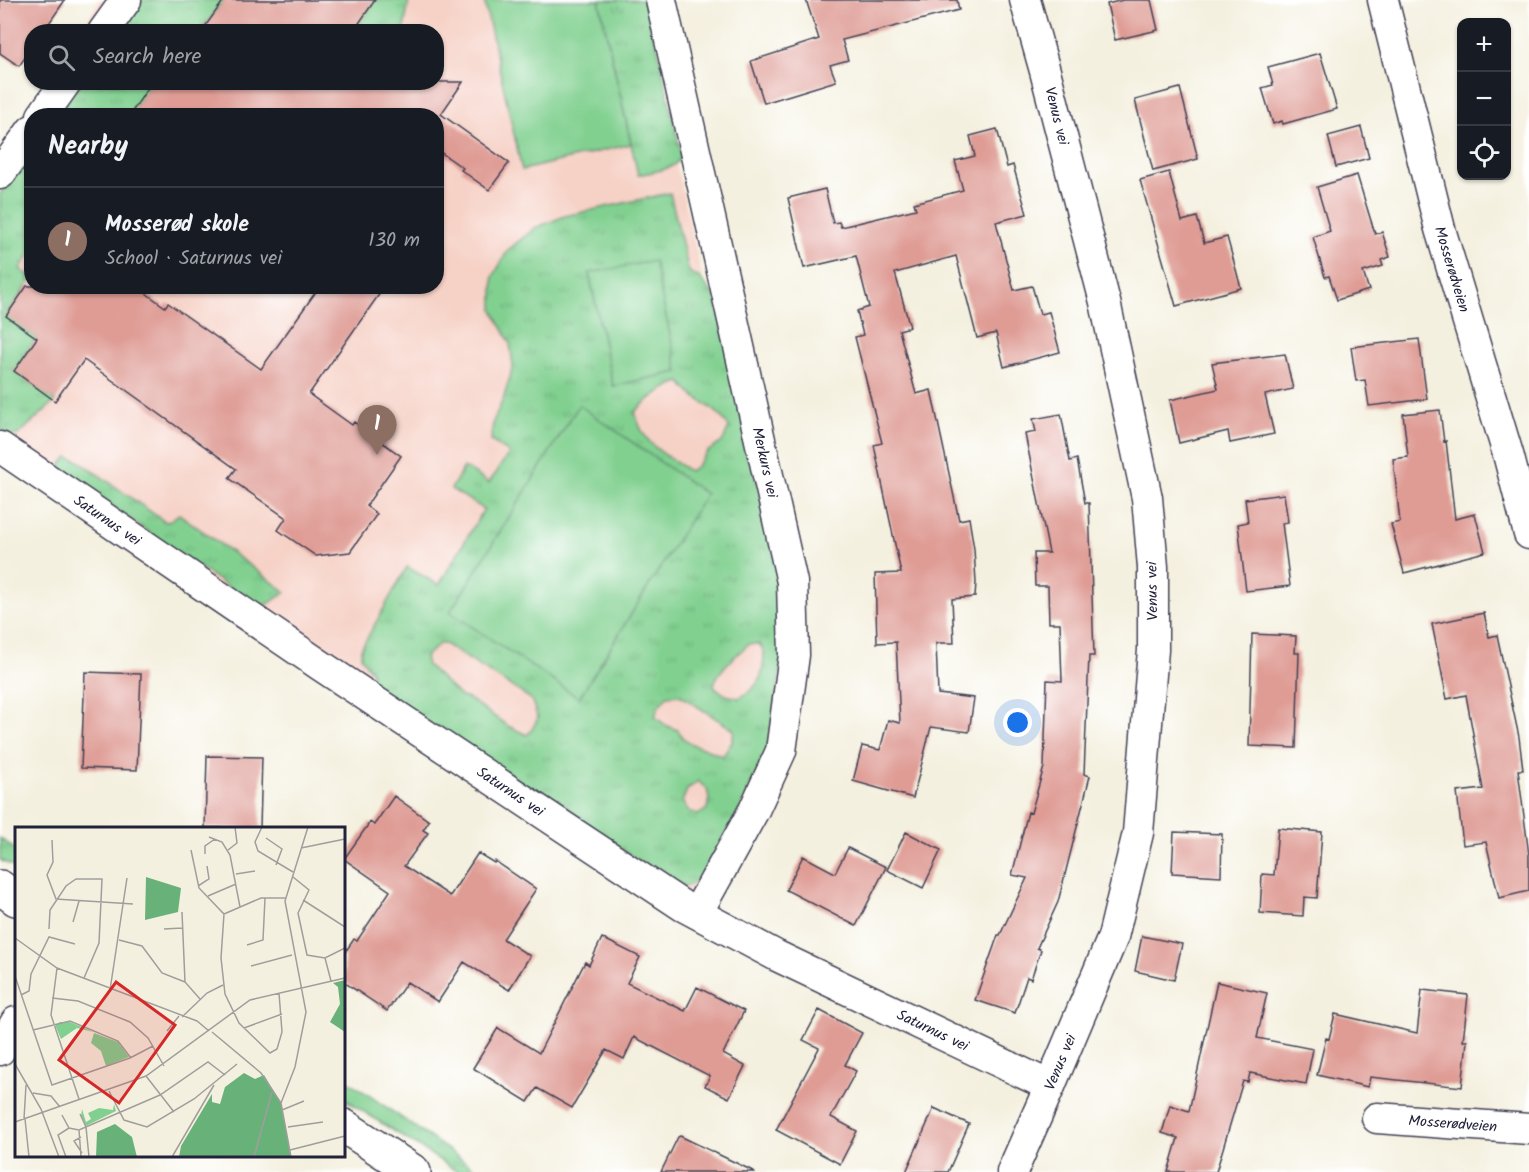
<!DOCTYPE html>
<meta charset="utf-8">
<style>
body{margin:0;font-family:Kalam,sans-serif;background:#242831;color:#f1f3f6}
.controls{position:absolute;right:18px;top:18px;display:grid;overflow:hidden;border-radius:12px;box-shadow:0 2px 4px #0004}
.controls button{width:54px;height:54px;display:grid;place-items:center;padding:0;border:0;border-bottom:2px solid #363941;background:#171b24;color:#f1f3f6;font:30px sans-serif}
.you{position:absolute;left:1018px;top:723px;width:21px;height:21px;margin:-15px;border:4px solid #fff;border-radius:50%;background:#1a73e8;box-shadow:0 0 0 9px #1a73e833}
.badge{display:grid;place-items:center;width:39px;height:39px;border-radius:50%;background:#ea580c;color:#fff;font-size:20px;font-weight:700}
.pin{position:absolute;translate:-50% -50px;filter:drop-shadow(0 2px 3px #0008)}
.pin::after{content:'';position:absolute;top:32px;width:21px;height:18px;background:inherit;clip-path:polygon(0 0,100% 0,50% 100%)}
.list{margin:0;padding:0;list-style:none}
h2{display:flex;justify-content:space-between;align-items:center;height:78px;margin:0;padding:0 24px;font-size:26px}
h2 small{font-size:20px;font-weight:400;color:#9ea1a6}
.list li{display:grid;grid-template-columns:39px 1fr auto;gap:18px;align-items:center;box-sizing:border-box;height:108px;padding:0 24px;border-top:2px solid #363941}
.list b{display:block;font-size:22px;white-space:nowrap}
.list p{margin:0;font-size:20px;white-space:nowrap;color:#9ea1a6}
.list em{font-size:20px;font-style:normal;color:#9ea1a6}
.icon{flex:none;width:33px;height:33px;fill:none;stroke:currentColor;stroke-width:2;stroke-linecap:round;stroke-linejoin:round}
.map{position:relative;flex:none;width:1529px;height:1172px;overflow:hidden}
.search{position:absolute;background:#171b24;box-shadow:0 2px 4px #0004;left:24px;top:24px;width:420px;height:66px;display:flex;align-items:center;gap:15px;box-sizing:border-box;padding:0 21px;border-radius:24px;color:#9ea1a6;font-size:22px}
.panel{position:absolute;background:#171b24;box-shadow:0 2px 4px #0004;left:24px;top:108px;width:420px;height:186px;border-radius:24px}
.map>svg:first-child{display:block}
.built{fill:#f6d1c6;fill-rule:evenodd}
.grass{fill:url(#grass-tufts);stroke:#527966;stroke-width:1.5;fill-rule:evenodd}
.green{fill:#81d090;stroke:#527966;stroke-width:1.5}
.building{fill:#df9c95}
.lines{fill:none;stroke-linecap:round;stroke-linejoin:round}
.street-casing{stroke:#424154;stroke-width:33}
.secondary-casing{stroke:#424154;stroke-width:36}
.street{stroke:#fff;stroke-width:30}
.secondary{stroke:#fff;stroke-width:33}
.labels{text-anchor:middle;stroke-width:4.5;stroke-linejoin:round;paint-order:stroke}
.street-label{font-size:15px;fill:#22223b;stroke:#fff}
.inset-road{fill:none;stroke:#a09e9d;stroke-width:1.5}
.view{fill:#d62828;fill-opacity:0.15;stroke:#d62828;stroke-width:3}
.inset-edge{fill:none;stroke:#22223b;stroke-width:3}
</style>
<div class="map">
<svg width="1529" height="1172" viewBox="0 0 1529 1172">
<defs>
<pattern id="grass-tufts" width="24" height="20" patternUnits="userSpaceOnUse" patternTransform="scale(1.5)"><rect width="24" height="20" fill="#81d090"/><path d="M3 7l-1-3M5 7V3M7 7l1-3M15 17l-1-3M17 17v-4M19 17l1-3" fill="none" stroke="#6fb27d"/></pattern>
</defs>
<rect width="100%" height="100%" fill="#fff"/>
<filter id="ink" filterUnits="userSpaceOnUse"><feTurbulence type="fractalNoise" baseFrequency=".0167" numOctaves="2"/><feDisplacementMap in="SourceGraphic" scale="12" xChannelSelector="R" yChannelSelector="G"/><feConvolveMatrix kernelMatrix="1 2 1 2 8 2 1 2 1" color-interpolation-filters="sRGB"/></filter>
<filter id="wash" filterUnits="userSpaceOnUse"><feTurbulence type="fractalNoise" baseFrequency=".008" numOctaves="4" result="noise"/><feDisplacementMap in="SourceGraphic" scale="24" xChannelSelector="R" yChannelSelector="G"/><feGaussianBlur stdDeviation="1.35" result="paint"/><feColorMatrix in="noise" values="0 0 0 0 0 0 0 0 0 0 0 0 0 0 0 0 0 1.4 0 .05"/><feComposite in="paint" operator="in"/></filter>
<g filter="url(#wash)">
<rect width="100%" height="100%" fill="#f4f0df"/>
<path class="built" d="M100 0H638L774 586 781 751 697 913 0 447V164L49 83 436 82V32L81 31ZM32 116H436V286H32Z"/>
<path class="grass" d="M140 0H224L201 31 117 32Z
M375 0H409L404 29 400 31 353 32Z
M599 0H647L681 154C679 171 652 171 638 175Z
M80 83H152L129 115 56 116Z
M31 150V252L20 269 31 277V280L6 315 37 338 14 371 55 401 18 435H8L0 431V194Z
M670 193 689 272 700 278 715 296 781 586 783 656 768 746 743 804 698 882 687 886 673 883 369 685 372 673 361 657V649L407 567 439 585 484 509 451 489 464 467 489 483 509 453 491 441 493 422 504 397 513 366 510 343 493 310V277L508 250 535 228 565 216ZM681 382C693 402 719 406 729 428L722 442 707 452 695 468 689 471C663 453 643 446 635 412 648 399 663 387 681 382ZM439 644H445L531 699 538 718 531 731 527 735 508 726 469 699 461 697 427 665 425 657ZM749 644H759L764 651C764 675 761 686 739 698L726 695 714 687C714 673 738 653 749 644ZM680 695 734 730 732 742 723 756 692 744 683 738 678 730 667 726 655 717 658 707 667 696ZM698 781 707 789 709 798 707 809 698 815 688 811 682 802 687 790Z
M68 457 79 461 164 521 168 522 179 514 286 592 268 604 257 607 57 469Z
M0 838 16 850V868L0 860Z
M344 1078 480 1172H458L344 1099Z"/>
<path class="green" d="M484 0H599L631 144 522 170Z
M654 261 678 372 613 386 589 273Z
M579 405 706 494 579 698 450 612Z"/>
<g id="blocks">
<path class="building" d="M0 0H65L43 32H32V48L19 66 0 53Z
M224 0H375L353 32H201Z
M806 0H957L959 10 842 40 848 60 830 65 836 81 764 103 751 61 819 39Z
M1123 0H1151L1158 30 1115 40 1107 4Z
M1320 53 1337 109 1283 124 1282 121 1273 124 1262 88 1273 85 1268 67Z
M152 82H463L441 114 509 163 489 190 461 170 463 168 436 149V116H129Z
M1180 88 1198 159 1153 171 1135 100Z
M1361 127 1369 158 1336 167 1328 136Z
M997 129 1007 167 1013 165 1027 214 996 222 1014 290 1032 286 1040 314 1049 312 1060 352 1004 367 996 333 977 338 956 256 895 273 910 327 899 330 916 394 931 390 959 520 969 518 974 549 976 582 975 597 952 599 954 643H936L938 694 974 698 969 732 931 727 913 798 853 781 862 746 880 750 888 720 900 723 896 642 877 643 875 574 901 573 874 445 882 443 855 337 863 335 857 311 869 307 856 256 804 268 788 198 825 189 833 223 839 222 841 227 916 209 914 203 963 190 955 161 975 156 970 136Z
M1169 172 1182 221 1197 217 1204 243 1227 237 1241 288 1176 306 1140 180Z
M1357 175 1375 234 1382 232 1390 257 1381 260 1383 266 1363 272 1369 290 1337 300 1329 276 1325 277 1313 237 1330 231 1317 187Z
M27 286H136L165 307 168 303 261 369 320 286H385L309 394 352 425 354 422 401 456 366 506 377 514 350 552 316 556 278 530 286 518 229 478 236 469 84 360 55 401 14 371 37 338 6 316Z
M1419 339 1427 399 1369 406 1365 380 1356 381 1351 347Z
M1285 354 1293 389 1265 395 1274 434 1230 443 1228 431 1179 443 1170 400 1218 389 1212 363Z
M1440 410 1444 442 1446 441 1455 519 1475 514 1485 552 1404 573 1391 524 1400 522 1393 459 1408 457 1403 414Z
M1061 414 1070 461 1077 459 1085 503H1089L1094 656H1089L1084 774 1090 776 1058 902 1037 948 1041 950 1031 979 1027 977 1015 1013 975 1000 998 935H1000L1027 878 1012 875 1028 812 1031 813 1044 767 1047 680 1062 681 1060 623H1049L1048 586H1035L1034 553H1049L1025 434 1036 432 1033 419Z
M1284 494 1288 522 1282 523 1290 586 1246 591 1238 524 1248 522 1245 499Z
M1484 613 1489 637 1497 635 1519 737 1523 770H1518L1529 855V891L1499 898 1486 842 1463 845 1457 792 1483 789 1466 695 1447 699 1432 624Z
M1252 634 1296 636 1295 653H1299L1296 748 1249 746Z
M85 672 141 674 137 770 81 768Z
M207 756 262 757 260 828H205Z
M394 796 429 821 423 830 428 833 404 866 450 896 478 853 494 863 495 861 536 889 503 939 530 956 509 990 464 962 438 1002 407 982 387 1011 344 982V954L354 939 357 941 390 891 344 859 370 822 374 825Z
M1278 828 1322 832 1317 898 1304 897 1303 916 1260 913 1262 874 1274 875Z
M906 832 941 850 923 888 887 870Z
M1174 832 1222 834 1221 876 1172 873Z
M848 848 886 867 856 926 786 890 803 856 835 873Z
M1142 936 1182 944 1174 980 1135 971Z
M602 938 640 957 627 983 685 1011 697 987 744 1011 723 1054 745 1066 729 1098 705 1086 710 1076 634 1037 624 1059 606 1050 572 1108 537 1088 528 1102 473 1068 498 1028 539 1053 585 962 589 965Z
M1217 982 1267 993 1257 1038 1313 1049 1306 1084 1250 1073 1248 1082 1243 1081 1216 1172H1168L1178 1138 1162 1133 1170 1105 1189 1111Z
M1422 990 1468 995 1463 1041H1467L1462 1087 1370 1077 1368 1087 1317 1075 1326 1038 1329 1039 1335 1014 1417 1033Z
M819 1010 862 1033 845 1065 856 1071 831 1117 857 1131 840 1164 776 1130 819 1048 803 1040Z
M934 1108 969 1124 948 1172H906Z
M680 1136 755 1172H661L678 1137Z"/>
</g>
</g>
<g filter="url(#ink)">
<use href="#blocks" fill-opacity="0" stroke="#424154" stroke-width="1.5"/>
<g class="lines">
<g class="street-casing">
<g id="street">
<path id="s1" d="M661 0 792 582 794 655 781 751 754 810 697 913"/>
<path id="s2" d="M1383 0 1440 229 1508 454 1529 534"/>
<path d="M103 32 126 0"/>
<path d="M42 116 66 82"/>
<path d="M0 174 32 130"/>
<path id="s3" d="M0 447 320 665 683 906 777 956 1050 1086"/>
<path d="M0 1050 16 1022"/>
<path id="s4" d="M1377 1118 1529 1129"/>
<path id="s5" d="M1012 1172 1050 1086 1113 937 1138 833 1153 650V567L1147 498 1105 302 1045 71 1025 0"/>
</g>
</g>
<g class="secondary-casing">
<path id="secondary" d="M0 887 16 899
M344 1126 414 1172"/>
</g>
<use href="#street" class="street"/>
<use href="#secondary" class="secondary"/>
</g>
</g>
<g class="labels">
<g class="street-label">
<text transform="translate(1057 116) rotate(76)" y="5">Venus vei</text>
<text dy="5" stroke="none"><textPath href="#s2" startOffset="278">Mosserødveien</textPath></text>
<text dy="5" stroke="none"><textPath href="#s1" startOffset="474">Merkurs vei</textPath></text>
<text dy="5" stroke="none"><textPath href="#s3" startOffset="130">Saturnus vei</textPath></text>
<text transform="translate(1152 591) rotate(-91)" y="5">Venus vei</text>
<text dy="5" stroke="none"><textPath href="#s3" startOffset="616">Saturnus vei</textPath></text>
<text dy="5" stroke="none"><textPath href="#s3" startOffset="1102">Saturnus vei</textPath></text>
<text dy="5" stroke="none"><textPath href="#s5" startOffset="120">Venus vei</textPath></text>
<text dy="5" stroke="none"><textPath href="#s4" startOffset="76">Mosserødveien</textPath></text>
</g>
</g>
<g transform="translate(15 827)">
<rect width="330" height="330" fill="#f4f0df"/>
<path d="M45 195H55L78 205 62 201 46 212 40 198ZM79 206 103 215 114 230 91 239 86 224 76 216ZM99 277 101 284 71 299 66 289 67 282 71 295 76 292 73 286 84 281 98 283Z" fill="#81d090"/>
<path d="M131 50 166 61 163 85 130 93ZM330 153V205L315 195 325 177 323 160 318 156ZM229 246 240 252 249 248 266 276 276 330H164L166 319 197 267V275L205 277 210 260ZM100 297 117 310 122 330H81L82 305Z" fill="#68b27a"/>
<path class="inset-road" d="M247 0 240 15 243 24 278 45M194 10 207 15 215 28 225 80M251 11 267 22 261 38M37 13 38 35 32 48 41 72 118 77M286 21 330 12M176 23 184 61 209 87 246 71H271M213 23 222 16 220 0M190 27V19L200 12M221 47 240 44M278 50 294 63 283 86 292 128 310 131 330 121M183 59 194 52 192 39M193 69 221 57M288 73 330 100M167 85 170 155 185 172M209 87 206 131 210 167 224 196 255 226 262 222 267 205 264 166M58 95 64 74M34 102 35 83 51 59 61 52H87L84 116 69 151M149 102 167 101M0 111 42 141 182 194 194 204M104 113 127 119 147 146 170 155M232 118 248 113 250 71M310 131 316 154M236 139 277 128M42 141 36 188 64 272M0 149 37 258 115 231 138 219M95 163 112 51M6 168 14 164 16 147 34 110 60 117M37 171 63 174 115 195 133 211 149 239M167 190 192 166 208 158M229 201 267 187M18 203 55 194 103 214 116 231M152 204 164 189M197 205 246 246 266 276M0 237 26 282 44 330M131 249 159 285M94 264 109 293 132 300 179 272 222 237M18 266 36 269 45 280M267 283 289 274M65 287 71 300 74 330M47 288 54 301 64 303 145 268 193 235 210 248M9 292 11 258M10 292 14 330M0 295 131 249 235 173 330 151M273 300 308 295M64 303 66 330M66 310 59 314 67 326M275 323 330 309M51 330 43 308 54 301M157 330 199 258M239 330 257 265M276 330 266 276 280 240 291 185 270 74 293 0"/>
<path class="view" d="M101 155 160 198 104 276 44 233Z"/>
<rect width="330" height="330" class="inset-edge"/>
</g>
</svg>
<div class="controls">
<button>+</button>
<button>−</button>
<button><svg class="icon" aria-label="locate" viewBox="0 0 24 24"><circle cx="12" cy="12" r="6"/><path d="M12 2v4M12 18v4M2 12h4M18 12h4"/></svg></button>
</div>
<div class="you"></div>
<div class="pin badge" style="left:377px;top:455px;background:#8d6e63">1</div>
<div class="search"><svg class="icon" aria-label="search" viewBox="0 0 24 24"><circle cx="10" cy="10" r="6"/><path d="M15 15l6 6"/></svg>Search here</div>
<section class="panel">
<h2>Nearby<small></small></h2>
<ul class="list">
<li><span class="badge" style="background:#8d6e63">1</span><div><b>Mosserød skole</b><p>School · Saturnus vei</p></div><em>130 m</em></li>
</ul>
</section>
</div>
